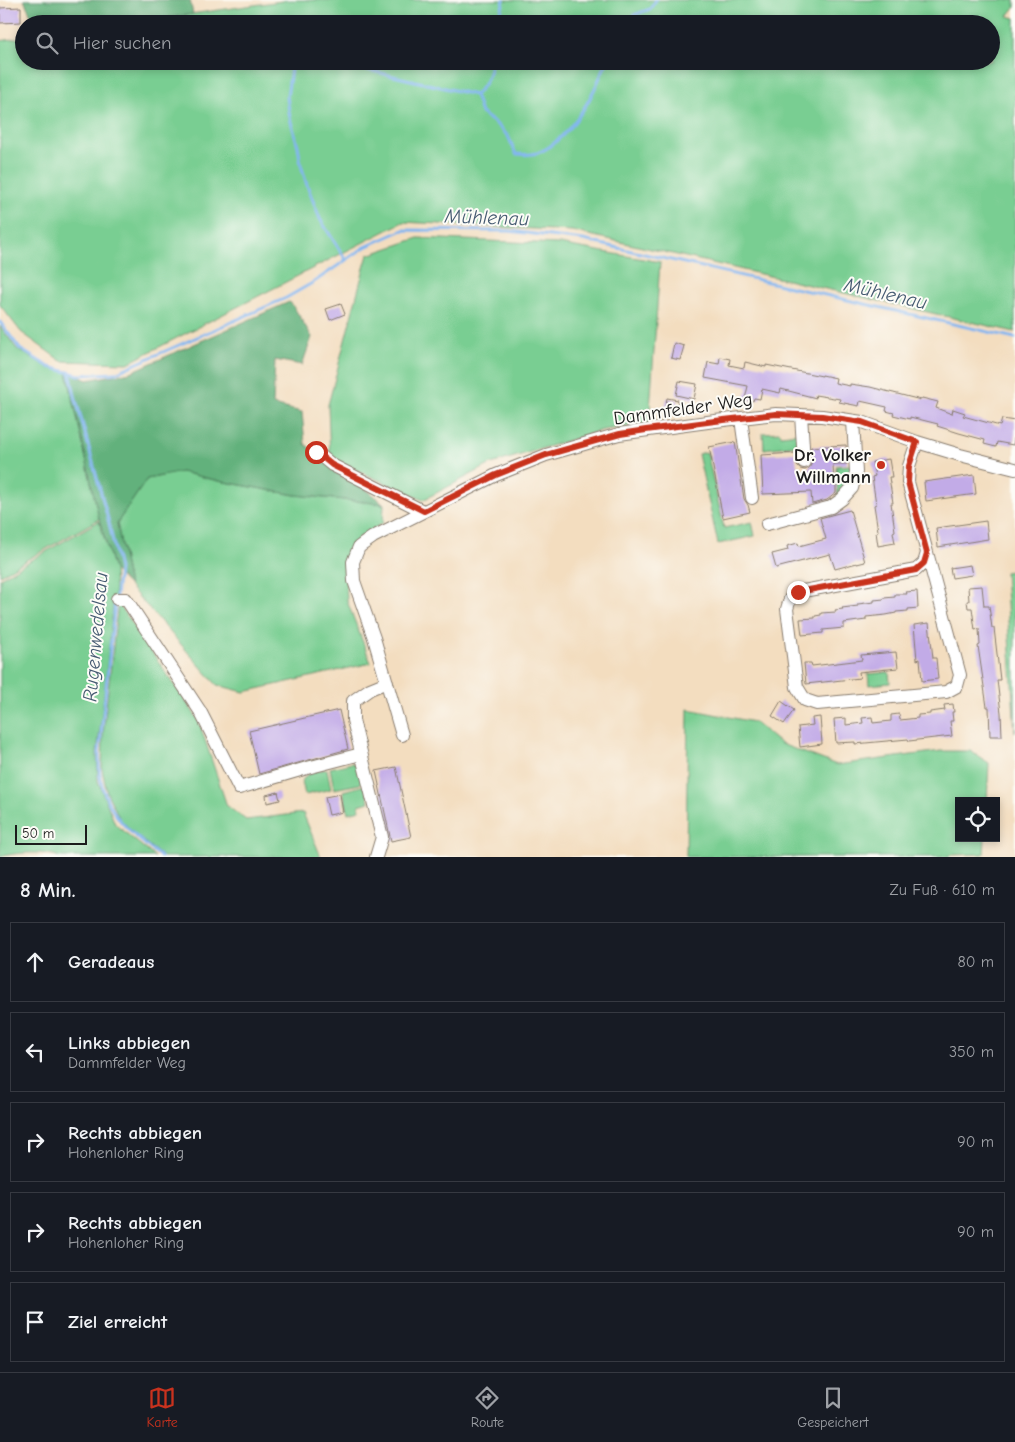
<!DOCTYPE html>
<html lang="de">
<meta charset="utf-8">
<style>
body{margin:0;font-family:"Comic Neue",sans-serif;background:#20242c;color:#f1f3f6}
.controls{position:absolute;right:15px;bottom:15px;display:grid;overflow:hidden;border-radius:0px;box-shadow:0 2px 8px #0003}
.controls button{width:45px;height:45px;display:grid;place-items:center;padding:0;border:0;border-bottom:1px solid #363941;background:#171b24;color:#f1f3f6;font:25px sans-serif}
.scale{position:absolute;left:15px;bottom:12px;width:72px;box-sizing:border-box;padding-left:5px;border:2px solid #1c1c1c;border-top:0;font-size:14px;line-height:18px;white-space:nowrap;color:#1c1c1c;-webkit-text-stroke:4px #fdfcf7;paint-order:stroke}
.stop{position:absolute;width:15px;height:15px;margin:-11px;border:4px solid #c8321e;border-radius:50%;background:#fff}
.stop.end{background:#c8321e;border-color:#fff;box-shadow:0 1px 5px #0008}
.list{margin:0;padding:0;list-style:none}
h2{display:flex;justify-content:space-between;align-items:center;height:65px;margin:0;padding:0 20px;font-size:21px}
h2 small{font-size:16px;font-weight:400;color:#9ea1a6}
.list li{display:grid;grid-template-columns:32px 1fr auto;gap:15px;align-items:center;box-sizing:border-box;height:80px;margin:0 10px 10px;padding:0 10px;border:1px solid #363941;border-radius:0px}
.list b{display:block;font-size:19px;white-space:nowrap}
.list p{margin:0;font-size:16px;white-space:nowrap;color:#9ea1a6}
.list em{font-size:16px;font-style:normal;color:#9ea1a6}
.icon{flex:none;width:28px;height:28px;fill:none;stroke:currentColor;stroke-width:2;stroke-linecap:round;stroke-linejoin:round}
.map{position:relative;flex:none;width:1015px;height:857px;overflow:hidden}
.search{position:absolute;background:#171b24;box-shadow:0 2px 8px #0003;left:15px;right:15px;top:15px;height:55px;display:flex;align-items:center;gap:12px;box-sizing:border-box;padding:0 18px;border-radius:28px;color:#9ea1a6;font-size:19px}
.sheet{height:515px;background:#171b24}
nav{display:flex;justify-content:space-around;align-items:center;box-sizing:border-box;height:70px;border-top:1px solid #363941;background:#171b24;font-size:14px;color:#9ea1a6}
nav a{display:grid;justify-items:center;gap:2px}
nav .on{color:#c8321e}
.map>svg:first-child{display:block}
.green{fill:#79ce92;stroke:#4a7557}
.forest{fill:#62b17c;stroke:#3f664c}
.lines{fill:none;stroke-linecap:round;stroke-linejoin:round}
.stream{stroke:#83b6f0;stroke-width:3}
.building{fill:#c2abe7}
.minor-casing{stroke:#887c6e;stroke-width:14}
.minor{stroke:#fff;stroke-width:12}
.route{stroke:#c8321e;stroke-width:6}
.poi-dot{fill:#c8321e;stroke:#fdfcf7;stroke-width:2}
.labels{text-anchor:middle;stroke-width:4;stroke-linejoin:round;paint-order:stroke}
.street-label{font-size:19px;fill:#1c1c1c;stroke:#fdfcf7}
.poi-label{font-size:19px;font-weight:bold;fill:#1c1c1c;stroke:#fdfcf7;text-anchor:end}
.water-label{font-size:20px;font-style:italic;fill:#455a71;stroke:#fdfcf7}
</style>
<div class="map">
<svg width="1015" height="857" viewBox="0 0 1015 857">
<rect width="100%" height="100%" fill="#fdfcf7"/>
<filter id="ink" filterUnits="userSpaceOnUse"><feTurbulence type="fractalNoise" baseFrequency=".02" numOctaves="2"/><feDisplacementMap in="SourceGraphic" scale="10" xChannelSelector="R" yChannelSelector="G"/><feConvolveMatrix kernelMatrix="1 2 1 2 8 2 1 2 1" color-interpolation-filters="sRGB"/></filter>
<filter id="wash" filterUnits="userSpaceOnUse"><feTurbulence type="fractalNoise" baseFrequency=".0096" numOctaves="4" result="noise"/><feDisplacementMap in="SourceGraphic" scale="20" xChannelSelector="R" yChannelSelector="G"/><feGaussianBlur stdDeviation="1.12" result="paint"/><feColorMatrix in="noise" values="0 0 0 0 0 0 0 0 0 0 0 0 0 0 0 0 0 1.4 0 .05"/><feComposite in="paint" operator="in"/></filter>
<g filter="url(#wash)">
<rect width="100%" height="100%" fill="#f3ddbf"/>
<path class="green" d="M289 0H1015V7L1008 16 1015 18V332L572 231 403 222 128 363 61 361 21 332 0 305V41L24 37V61H991V24H121Z
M418 238 559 244 660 262 649 424 603 430 491 464 423 500 330 458 328 405 364 268 368 255Z
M0 326 17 349 49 368 67 371 99 519 0 575Z
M780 432 781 435 798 433 799 445 764 449 763 433Z
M707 452 724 528 752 522 755 536 718 544 698 454Z
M852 465 850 482 838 500 836 466Z
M181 472 219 481 295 495 384 504 383 523 358 538 345 560 347 601 371 663 244 692 217 685 129 586 117 523 147 479Z
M99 521 114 570 115 589 102 714 97 752 98 781 115 824 155 857H60C46 851 15 852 0 857V578Z
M1015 571V732L1005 572Z
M118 603 198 719 227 806 246 820 303 813 321 857H163L136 835 120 819 107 793 102 769 103 735Z
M889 672 890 683 869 685 868 674Z
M688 709 754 722 781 744 837 765 941 751H970L989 763 987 801H959V838H985L984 854 950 855 949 857H686Z
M352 763 359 766 363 781 360 784 334 789 330 768Z
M327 769 331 789 305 795 302 781C308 771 316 771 327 769Z
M365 785 369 802 359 805 360 810 348 813 343 791Z"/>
<path class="forest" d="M24 0H190L193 14 121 24H35Z
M289 302 292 304 312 337 302 365 275 360 273 405 302 412 305 444 332 465 343 470 384 504 295 495 219 481 181 472 147 479 117 523 129 586 114 570 99 519 67 371 87 380 131 372Z"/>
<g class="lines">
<path class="stream" d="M498 24 504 0
M629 24 634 15 650 9 656 0
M292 61 287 97 290 118 298 146 301 165 307 185 320 219 346 260
M329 61 475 95 481 113 495 123 508 136 516 154C521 154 527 155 532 154 556 151 583 113 593 92 599 81 601 73 608 61
M475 95C485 86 490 75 491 61
M0 322 20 349 49 367 79 375 115 373 286 298 314 282 365 247 403 230 509 231 583 240 1015 338
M70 372 74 392 109 523 119 569 116 596
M115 602 99 753C99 761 99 769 100 777 107 816 132 834 161 857"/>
</g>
<g id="blocks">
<path class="building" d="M21 7V22L0 23V8Z
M341 304 345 314 330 320 326 309Z
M674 343 684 346 680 360 671 358Z
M720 357 730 359 729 365 744 368 745 362 766 367V365L822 376V375L836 378 835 383 850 386V384L870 387 921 400 922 398 938 402 936 408 952 414 953 409 965 413 963 416 1000 426 1002 419 1015 421V433L1013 445 997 442 996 447 984 444 985 440 959 433 937 426 938 424 910 417V419L893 415 894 413 886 411 887 407 860 401 859 406 839 402 840 399 815 395 816 398 781 389 780 393 762 389 760 399 754 398 753 401 745 399 748 386 705 378 708 362 719 364Z
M679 381 697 384 694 399 676 395Z
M667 398 678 400 676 411 665 409Z
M735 442 744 499 748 505 750 512 723 518 709 447Z
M846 445 847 464H833L834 485H836V493L827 500 812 504 811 492 763 494 761 455 795 453 797 466 800 469 805 470 809 468 811 465V447Z
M889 459 892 477H889L893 503H891L895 531 893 532 895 543 878 546 876 532 878 531 874 505 876 504 872 477 875 476 872 462Z
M974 475 976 494 926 501 924 482Z
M850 510 865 562 857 564V563L835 569 830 554 776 568 772 554 788 550 787 546 798 543 799 546 826 539 820 518Z
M986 521 988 539 938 547 936 528Z
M970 565 972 575 952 578 950 568Z
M982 586 984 606H989L992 628H994L1000 680H997L1001 713 1002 736H990L989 707H987L978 646 980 645 979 629 975 630 972 608H968L967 601H969L968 587Z
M917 591 918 608 908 609V611L896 612V613L886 615 866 617V620L844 623V628L823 630V633L802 635 800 619 815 618V616L821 615V613L836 612 835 610 843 609 842 608 858 606V604L874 602V600L884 599V598L895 597V594H907L906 592Z
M929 623 933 658H936L938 679 922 681 920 659 917 660 914 625Z
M896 652 898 668 859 672 860 678 806 684 804 663H811L812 666 862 660 861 655Z
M781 701 794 710 784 724 772 716Z
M953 704 954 712H952L953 721H950L952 736 909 741 908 739 855 744V742L836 743 834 719 846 718V725L863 723 862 718 872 717 873 723 891 721V715L899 714 900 720 918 718V715L930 714V712L945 710 944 705Z
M339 710 348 749 259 774 249 731Z
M820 717 822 744 800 747 798 727 813 725 812 718Z
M396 767 411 837 391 841 376 771Z
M278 792 280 800 267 803 266 795Z
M340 794 343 812 329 815 325 797Z"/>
</g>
</g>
<g filter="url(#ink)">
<use href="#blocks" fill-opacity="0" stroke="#887c6e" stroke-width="1"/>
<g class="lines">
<g class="minor-casing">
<path id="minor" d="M801 415 804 462
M741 419 752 498
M917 442 909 466 908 482 960 675 957 686 946 692 817 704 805 700 797 687 787 609 790 599 798 592 916 570 924 563 927 553
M316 452 332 465 423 511
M767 524 831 507 842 499 852 488 856 472 853 421
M117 599H126L200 711 239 788 307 768 361 754
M402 735 374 638 354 581 353 562 359 547 373 537 496 475 546 455 619 434 715 421 776 414 822 416 862 422 917 442 960 455 1015 469
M376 857 382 837 353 720V701L370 689 387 682"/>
</g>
<use href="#minor" class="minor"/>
</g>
</g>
<g class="lines" filter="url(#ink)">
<path class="route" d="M316 452 332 465 424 511 496 475 546 455 620 434 646 430 715 421 776 414 822 416 862 422 917 442 909 466 908 482 927 553 924 563 916 570 798 592"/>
</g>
<circle class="poi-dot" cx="881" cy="465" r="5"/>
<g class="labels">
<g class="street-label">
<text transform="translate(683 408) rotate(-8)" y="7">Dammfelder Weg</text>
</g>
<g class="poi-label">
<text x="871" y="461">Dr. Volker<tspan x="871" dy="22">Willmann</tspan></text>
</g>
<g class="water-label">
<text transform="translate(487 217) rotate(2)" y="7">Mühlenau</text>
<text transform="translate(886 293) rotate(13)" y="7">Mühlenau</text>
<text transform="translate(95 637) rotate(-85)" y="7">Rugenwedelsau</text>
</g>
</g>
</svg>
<div class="controls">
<button><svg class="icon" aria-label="locate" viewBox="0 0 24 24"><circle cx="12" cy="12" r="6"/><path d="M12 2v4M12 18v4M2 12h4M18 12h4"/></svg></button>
</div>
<div class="scale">50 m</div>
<div class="stop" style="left:316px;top:452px"></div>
<div class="stop end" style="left:798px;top:592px"></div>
<div class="search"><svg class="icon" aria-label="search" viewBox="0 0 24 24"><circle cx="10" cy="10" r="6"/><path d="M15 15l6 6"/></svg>Hier suchen</div>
</div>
<section class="sheet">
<h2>8 Min.<small>Zu Fuß · 610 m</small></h2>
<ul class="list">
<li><svg class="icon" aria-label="ahead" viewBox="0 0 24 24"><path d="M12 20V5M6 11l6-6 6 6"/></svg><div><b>Geradeaus</b></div><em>80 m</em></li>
<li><svg class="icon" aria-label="left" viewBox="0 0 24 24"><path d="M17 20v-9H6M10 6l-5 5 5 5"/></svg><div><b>Links abbiegen</b><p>Dammfelder Weg</p></div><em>350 m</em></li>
<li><svg class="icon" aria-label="right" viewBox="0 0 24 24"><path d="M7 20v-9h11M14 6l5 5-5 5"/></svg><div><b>Rechts abbiegen</b><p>Hohenloher Ring</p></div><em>90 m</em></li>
<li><svg class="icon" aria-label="right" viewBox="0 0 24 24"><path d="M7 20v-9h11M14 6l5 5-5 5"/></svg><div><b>Rechts abbiegen</b><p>Hohenloher Ring</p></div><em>90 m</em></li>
<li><svg class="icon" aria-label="arrive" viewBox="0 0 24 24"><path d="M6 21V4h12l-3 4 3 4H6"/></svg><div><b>Ziel erreicht</b></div></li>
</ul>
</section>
<nav>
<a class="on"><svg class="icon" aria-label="map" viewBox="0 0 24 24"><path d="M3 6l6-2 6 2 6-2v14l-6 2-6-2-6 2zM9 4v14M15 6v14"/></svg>Karte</a>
<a><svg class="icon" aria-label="directions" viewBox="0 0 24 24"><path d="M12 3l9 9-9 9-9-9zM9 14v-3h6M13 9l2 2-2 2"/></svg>Route</a>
<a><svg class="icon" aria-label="saved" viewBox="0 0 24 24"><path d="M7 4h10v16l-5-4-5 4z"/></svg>Gespeichert</a>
</nav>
